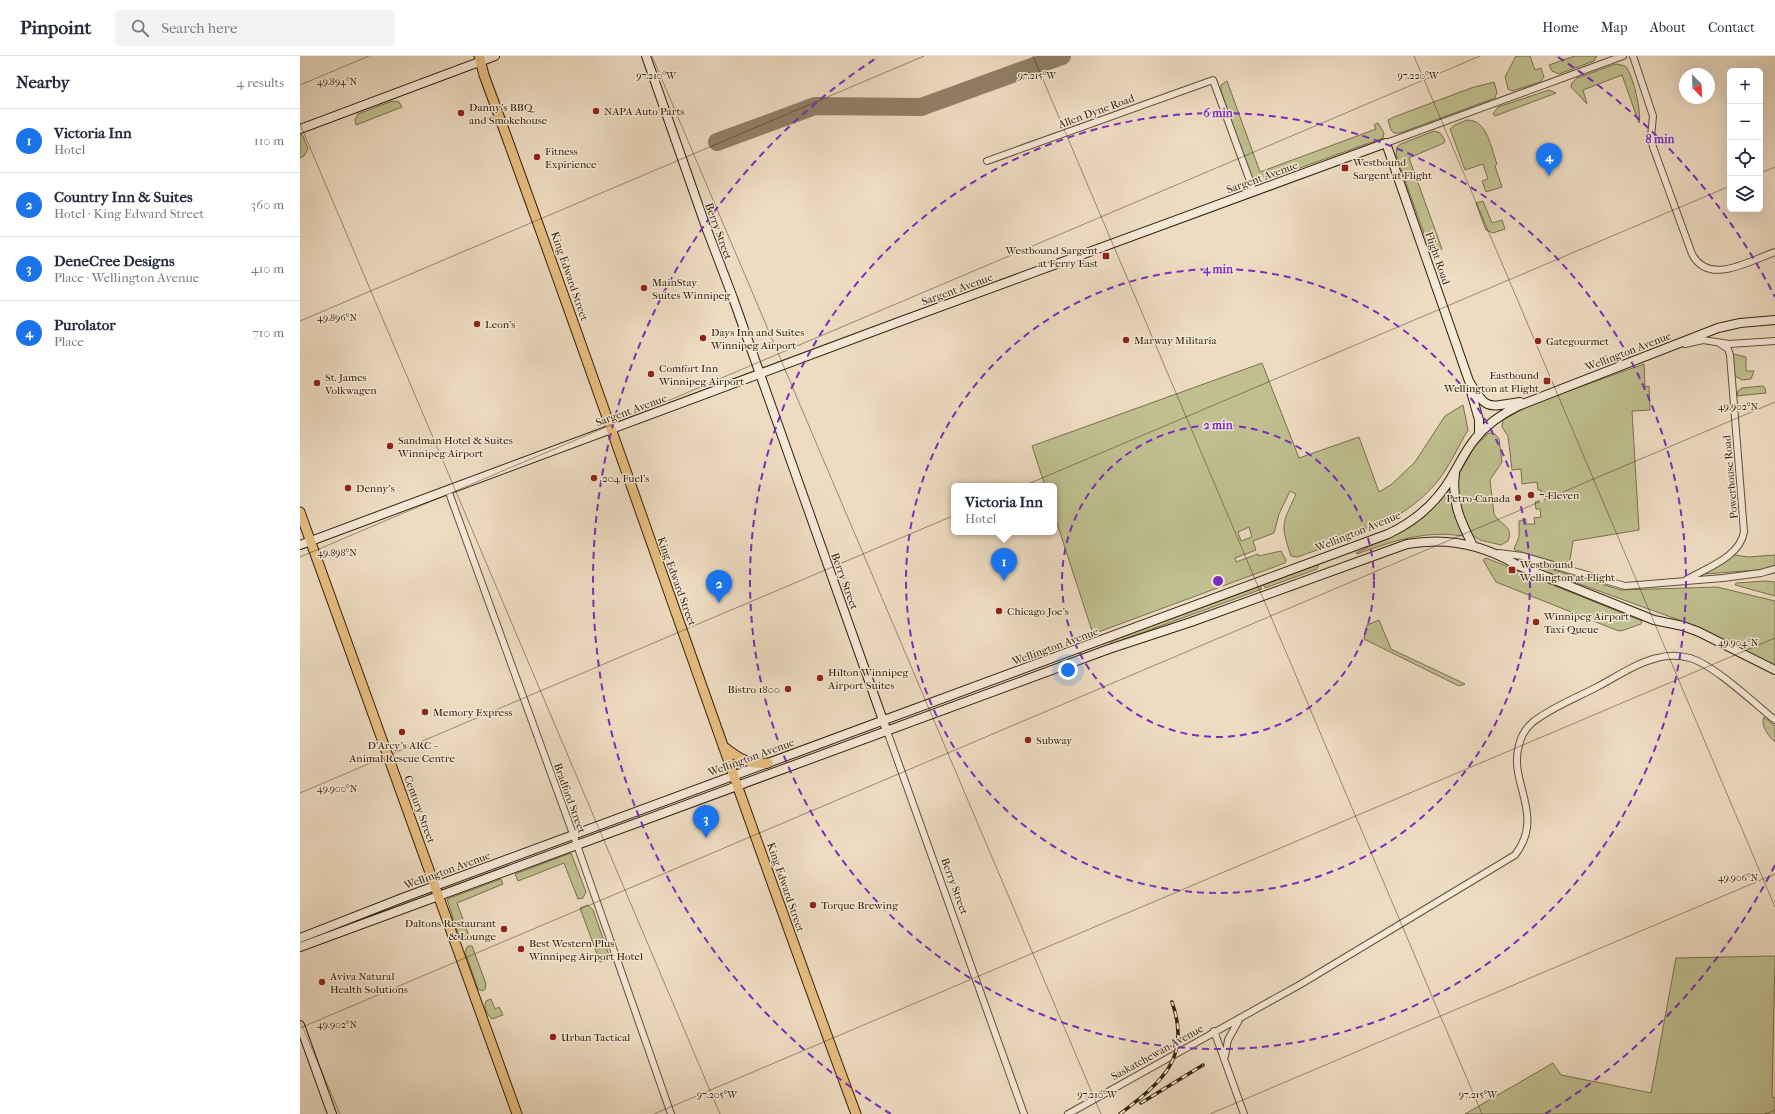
<!DOCTYPE html>
<meta charset="utf-8">
<style>
body{margin:0;font-family:"IM FELL French Canon",serif;background:#f2f2f3;color:#1f2937}
.controls{position:absolute;right:12px;top:12px;display:grid;overflow:hidden;border-radius:6px;box-shadow:0 4px 16px #0002}
.controls button{width:36px;height:36px;display:grid;place-items:center;padding:0;border:0;border-bottom:1px solid #e0e1e3;background:#fff;color:#1f2937;font:20px sans-serif}
.compass{position:absolute;left:1379px;top:12px;width:36px;height:36px;border-radius:50%;background:#fff;box-shadow:0 4px 16px #0002;rotate:157deg}
.you{position:absolute;left:768px;top:614px;width:14px;height:14px;margin:-10px;border:3px solid #fff;border-radius:50%;background:#1a73e8;box-shadow:0 0 0 6px #1a73e833}
.badge{display:grid;place-items:center;width:26px;height:26px;border-radius:50%;background:#1a73e8;color:#fff;font-size:13px;font-weight:700}
.pin{position:absolute;translate:-50% -33px;filter:drop-shadow(0 1px 2px #0008)}
.pin::after{content:'';position:absolute;top:21px;width:14px;height:12px;background:inherit;clip-path:polygon(0 0,100% 0,50% 100%)}
.popup{position:absolute;left:651px;top:427px;width:106px;height:52px;box-sizing:border-box;display:grid;place-content:center;border-radius:6px;background:#fff;filter:drop-shadow(0 1px 3px #0005);font-size:13px;white-space:nowrap;color:#747a83}
.popup b{font-size:15px;color:#1f2937}
.popup::after{content:'';position:absolute;left:50%;top:100%;margin-left:-8px;border:8px solid transparent;border-top-color:#fff}
.list{margin:0;padding:0;list-style:none}
h2{display:flex;justify-content:space-between;align-items:center;height:52px;margin:0;padding:0 16px;font-size:17px}
h2 small{font-size:13px;font-weight:400;color:#747a83}
.list li{display:grid;grid-template-columns:26px 1fr auto;gap:12px;align-items:center;box-sizing:border-box;height:64px;padding:0 16px;border-top:1px solid #e0e1e3}
.list b{display:block;font-size:15px;white-space:nowrap}
.list p{margin:0;font-size:13px;white-space:nowrap;color:#747a83}
.list em{font-size:13px;font-style:normal;color:#747a83}
.icon{flex:none;width:22px;height:22px;fill:none;stroke:currentColor;stroke-width:2;stroke-linecap:round;stroke-linejoin:round}
.map{position:relative;flex:none;width:1475px;height:1058px;overflow:hidden}
header{display:flex;align-items:center;gap:24px;box-sizing:border-box;height:56px;padding:0 20px;background:#fff;border-bottom:1px solid #e0e1e3}
header strong{font-size:19px}
nav{display:flex;gap:22px;margin-inline-start:auto;font-size:14px}
.search{width:280px;height:36px;background:#f2f2f3;display:flex;align-items:center;gap:10px;box-sizing:border-box;padding:0 14px;border-radius:6px;color:#747a83;font-size:15px}
main{display:flex}
aside{flex:1;background:#fff}
.map>svg:first-child{display:block}
.green{fill:#bfbf8f;stroke:#7a704d;fill-rule:evenodd}
.lines{fill:none;stroke-linecap:round;stroke-linejoin:round}
.taxiway{stroke:#917f66;stroke-width:18}
.street-casing{stroke:#625039;stroke-width:8}
.secondary-casing{stroke:#34220b;stroke-width:10}
.primary-casing{stroke:#34220b;stroke-width:11}
.street{stroke:#f4e8d7;stroke-width:6}
.secondary{stroke:#f4e8d7;stroke-width:8}
.primary{stroke:#e7be81;stroke-width:9}
.rail-casing{stroke:#34220b;stroke-width:3.5}
.rail{stroke:#f4e8d7;stroke-width:2;stroke-dasharray:6;stroke-linecap:butt}
.ticks{fill:none;stroke:#34220b;stroke-width:1;stroke-opacity:0.45}
.ring{fill:none;stroke:#7b2cbf;stroke-width:2;stroke-dasharray:7 5}
.poi-dot{fill:#8f2418;stroke:#f4e8d7;stroke-width:1.5}
.labels{text-anchor:middle;stroke-width:3;stroke-linejoin:round;paint-order:stroke}
.poi-label{font-size:11px;fill:#34220b;stroke:#f4e8d7;text-anchor:start}
.street-label{font-size:11px;fill:#34220b;stroke:#f4e8d7}
.ticks-label{font-size:10px;text-anchor:middle;fill:#34220b;stroke:#f4e8d7;stroke-width:3;stroke-linejoin:round;paint-order:stroke}
.centre{fill:#7b2cbf;stroke:#f4e8d7;stroke-width:2}
.ring-label{font-size:12px;text-anchor:middle;font-weight:bold;fill:#7b2cbf;stroke:#f4e8d7;stroke-width:3;stroke-linejoin:round;paint-order:stroke}
</style>
<header>
<strong>Pinpoint</strong>
<div class="search"><svg class="icon" aria-label="search" viewBox="0 0 24 24"><circle cx="10" cy="10" r="6"/><path d="M15 15l6 6"/></svg>Search here</div>
<nav><a>Home</a><a>Map</a><a>About</a><a>Contact</a></nav>
</header>
<main>
<aside>
<h2>Nearby<small>4 results</small></h2>
<ul class="list">
<li><span class="badge">1</span><div><b>Victoria Inn</b><p>Hotel</p></div><em>110 m</em></li>
<li><span class="badge">2</span><div><b>Country Inn &amp; Suites</b><p>Hotel · King Edward Street</p></div><em>360 m</em></li>
<li><span class="badge">3</span><div><b>DeneCree Designs</b><p>Place · Wellington Avenue</p></div><em>410 m</em></li>
<li><span class="badge">4</span><div><b>Purolator</b><p>Place</p></div><em>710 m</em></li>
</ul>
</aside>
<div class="map">
<svg width="1475" height="1058" viewBox="0 0 1475 1058">
<rect width="100%" height="100%" fill="#eedcc2"/>
<filter id="stains"><feTurbulence type="fractalNoise" baseFrequency=".005" numOctaves="4"/><feColorMatrix values="0 0 0 0 .2 0 0 0 0 .09 0 0 0 0 .02 0 0 0 .5 -.17"/></filter>
<radialGradient id="worn" r=".72"><stop offset=".6" stop-color="#630" stop-opacity="0"/><stop offset="1" stop-color="#630" stop-opacity=".3"/></radialGradient>
<path class="green" d="M1216 0H1230L1235 14 1241 12 1244 21 1240 26 1212 35 1208 33 1205 21Z
M1275 0H1297L1294 5 1259 18 1252 15 1249 9Z
M1316 8 1325 10C1333 17 1342 58 1339 67L1322 19 1283 34 1287 48 1271 31 1272 27 1277 22Z
M927 25 960 116 1076 73 1074 69 1078 67 1084 77 1083 82 958 127 952 123 921 35V29Z
M1194 26 1197 36 1195 42 1100 77H1094L1091 74 1088 64 1094 61 1171 32Z
M1249 34 1256 37 1195 60 1193 58 1198 51Z
M92 45 99 46 102 51 56 69 55 64 58 58Z
M1167 64C1188 64 1191 93 1197 108L1195 110 1202 131 1186 136 1182 125 1188 123 1183 108 1165 114 1150 73 1155 69Z
M1134 75 1140 77 1145 84 1144 87 1109 102 1142 193 1135 195 1130 193 1128 189 1096 99 1097 91 1101 88Z
M0 78 3 80 8 93 4 100 0 102Z
M1183 145 1192 167 1202 164 1205 173 1193 177 1186 174 1176 147Z
M1433 298 1446 301V315H1454L1451 323 1442 324 1435 320Z
M962 307 999 402 1059 381 1079 436 1092 428 1115 406 1145 360 1163 349 1168 374C1158 391 1149 411 1137 426 1101 469 1048 482 998 501L991 500C980 467 982 469 996 438L990 435 979 458 974 477 953 485 956 494 935 502 936 506 958 498 959 500 981 495 986 504 985 507 793 578 754 458V430H745L732 390ZM949 471 952 481 941 485 938 476Z
M1344 308 1345 331 1349 330 1350 354 1332 355 1339 474 1273 485 1269 510 1215 494 1214 493 1219 481V465L1226 463V468H1235L1234 462 1241 461 1240 453H1236L1235 446 1242 444 1241 434H1238L1237 426 1222 428 1221 413 1212 414 1208 380 1202 371 1203 364 1232 348Z
M1463 330 1465 332 1466 337 1437 340 1438 335 1442 332Z
M1189 377 1195 378 1199 383 1202 406 1190 424 1194 458C1200 469 1214 470 1208 485L1201 489 1180 484 1171 478 1158 451V424L1160 416 1175 390Z
M1149 433 1150 434 1153 454 1163 480C1125 474 1093 485 1057 498L1056 497C1072 488 1090 482 1106 473 1124 463 1137 449 1149 433Z
M1435 499 1448 501 1475 499V509L1458 514 1405 518Z
M1186 502 1342 565 1341 568 1321 575 1316 574 1196 526 1183 504Z
M1217 503 1321 534 1417 531 1475 545V611L1379 564 1216 505Z
M1019 507 1017 513 965 532 963 528Z
M1465 525 1475 526V540L1435 529 1436 527Z
M960 529 962 533 811 588 810 585Z
M1079 564 1091 593 1165 628 1159 630 1064 583 1067 569Z
M1464 661 1475 670V686C1469 681 1460 669 1464 661Z
M271 797 286 836 283 842 278 843 264 807 218 825 215 818Z
M201 823 203 828 157 847 169 880 167 883H162L159 881 147 843Z
M288 849 293 854 310 902 300 906 280 852Z
M169 890H172L186 928 185 933 183 935 178 933 165 896 167 891Z
M1475 900 1472 1041 1475 1042V1058H1165L1253 1007 1261 1019 1351 1037 1376 902Z
M191 943 195 953 199 951 203 959 192 963C187 958 183 952 186 945Z"/>
<g class="lines">
<path class="taxiway" d="M417 86 515 50 621 51 762 0"/>
<g class="street-casing">
<path id="street" d="M1333 0 1353 60 1351 81 1353 91 1392 198C1409 230 1449 205 1475 196
M1086 87 1323 0
M687 105 913 24 954 136
M1385 288 1403 284 1429 288 1475 285
M148 434 277 789 371 1058
M1199 497 1222 500 1325 530 1423 522 1461 517 1475 513
M1386 524C1406 512 1440 501 1444 476L1430 299 1428 293 1419 287
M587 675 724 1058
M914 975 944 1058
M925 1000 928 984 940 962
M768 1058 1001 928 1215 799C1246 759 1208 727 1219 689 1221 680 1226 672 1233 666 1252 651 1276 642 1297 631 1316 621 1336 607 1357 602 1367 599 1379 599 1390 602 1414 609 1454 647 1475 664"/>
</g>
<g class="secondary-casing">
<path id="secondary" d="M346 0 406 171 433 242 585 670
M0 73 195 0
M1170 332 1179 364V378
M1155 418C1151 446 1161 466 1173 490
M0 489 604 264 1086 87 1169 325C1187 355 1187 351 1220 346
M0 882 105 841 1088 478C1114 466 1136 447 1151 422 1159 409 1165 395 1175 383 1186 369 1202 358 1218 350L1418 272 1440 267 1475 264
M0 891 809 593 891 566 1107 488C1146 481 1184 489 1217 509L1354 564 1383 570 1399 576 1475 614
M0 969 32 1058"/>
</g>
<g class="primary-casing">
<path id="primary" d="M179 0 184 19C311 364 428 713 556 1058
M0 456 217 1058
M423 690C437 701 449 710 468 707"/>
</g>
<use href="#street" class="street"/>
<use href="#secondary" class="secondary"/>
<use href="#primary" class="primary"/>
<g class="rail-casing">
<path id="rail" d="M841 1047 903 1009
M820 1058C861 1026 892 1003 872 946"/>
</g>
<use href="#rail" class="rail"/>
</g>
<path class="ticks" d="M352 0 801 1058M733 0 1182 1058M1114 0 1475 851M0 29 69 0M0 68 420 1058M1460 117 1475 111M0 265 624 0M0 501 1180 0M0 737 1430 130M0 965 40 1058M0 972 1475 346M354 1058 1475 582M910 1058 1475 818M1465 1058 1475 1054"/>
<g class="ring">
<circle cx="918" cy="525" r="156"/>
<circle cx="918" cy="525" r="312"/>
<circle cx="918" cy="525" r="468"/>
<path d="M1475 809A625 625 0 0 1 1245 1058M591 1058A625 625 0 0 1 578 1M1258 1A625 625 0 0 1 1475 241"/>
</g>
<g class="poi-dot">
<circle cx="296" cy="55" r="4"/>
<circle cx="161" cy="57" r="4"/>
<circle cx="237" cy="101" r="4"/>
<rect x="1041" y="108" width="8" height="8" rx="2"/>
<rect x="802" y="196" width="8" height="8" rx="2"/>
<circle cx="344" cy="232" r="4"/>
<circle cx="177" cy="268" r="4"/>
<circle cx="403" cy="282" r="4"/>
<circle cx="826" cy="284" r="4"/>
<circle cx="1238" cy="285" r="4"/>
<circle cx="351" cy="318" r="4"/>
<rect x="1243" y="321" width="8" height="8" rx="2"/>
<circle cx="17" cy="327" r="4"/>
<circle cx="90" cy="390" r="4"/>
<circle cx="294" cy="422" r="4"/>
<circle cx="48" cy="432" r="4"/>
<circle cx="1231" cy="439" r="4"/>
<circle cx="1218" cy="442" r="4"/>
<rect x="1208" y="510" width="8" height="8" rx="2"/>
<circle cx="699" cy="555" r="4"/>
<circle cx="1236" cy="566" r="4"/>
<circle cx="520" cy="622" r="4"/>
<circle cx="488" cy="633" r="4"/>
<circle cx="125" cy="656" r="4"/>
<circle cx="102" cy="676" r="4"/>
<circle cx="728" cy="684" r="4"/>
<circle cx="513" cy="849" r="4"/>
<circle cx="204" cy="873" r="4"/>
<circle cx="221" cy="893" r="4"/>
<circle cx="22" cy="926" r="4"/>
<circle cx="253" cy="981" r="4"/>
</g>
<g class="labels">
<g class="poi-label">
<text x="169" y="55">Danny's BBQ<tspan x="169" dy="13">and Smokehouse</tspan></text>
<text x="304" y="59">NAPA Auto Parts</text>
<text x="245" y="99">Fitness<tspan x="245" dy="13">Expirience</tspan></text>
<text x="1053" y="110">Westbound<tspan x="1053" dy="13">Sargent at Flight</tspan></text>
<text x="798" y="198" text-anchor="end">Westbound Sargent<tspan x="798" dy="13">at Ferry East</tspan></text>
<text x="352" y="230">MainStay<tspan x="352" dy="13">Suites Winnipeg</tspan></text>
<text x="185" y="272">Leon's</text>
<text x="411" y="280">Days Inn and Suites<tspan x="411" dy="13">Winnipeg Airport</tspan></text>
<text x="834" y="288">Marway Militaria</text>
<text x="1246" y="289">Gategourmet</text>
<text x="359" y="316">Comfort Inn<tspan x="359" dy="13">Winnipeg Airport</tspan></text>
<text x="1239" y="323" text-anchor="end">Eastbound<tspan x="1239" dy="13">Wellington at Flight</tspan></text>
<text x="25" y="325">St. James<tspan x="25" dy="13">Volkwagen</tspan></text>
<text x="98" y="388">Sandman Hotel &amp; Suites<tspan x="98" dy="13">Winnipeg Airport</tspan></text>
<text x="302" y="426">204 Fuel's</text>
<text x="56" y="436">Denny's</text>
<text x="1239" y="443">7-Eleven</text>
<text x="1210" y="446" text-anchor="end">Petro-Canada</text>
<text x="1220" y="512">Westbound<tspan x="1220" dy="13">Wellington at Flight</tspan></text>
<text x="707" y="559">Chicago Joe's</text>
<text x="1244" y="564">Winnipeg Airport<tspan x="1244" dy="13">Taxi Queue</tspan></text>
<text x="528" y="620">Hilton Winnipeg<tspan x="528" dy="13">Airport Suites</tspan></text>
<text x="480" y="637" text-anchor="end">Bistro 1800</text>
<text x="133" y="660">Memory Express</text>
<text x="736" y="688">Subway</text>
<text x="102" y="693" text-anchor="middle">D'Arcy's ARC -<tspan x="102" dy="13">Animal Rescue Centre</tspan></text>
<text x="521" y="853">Torque Brewing</text>
<text x="196" y="871" text-anchor="end">Daltons Restaurant<tspan x="196" dy="13">&amp; Lounge</tspan></text>
<text x="229" y="891">Best Western Plus<tspan x="229" dy="13">Winnipeg Airport Hotel</tspan></text>
<text x="30" y="924">Aviva Natural<tspan x="30" dy="13">Health Solutions</tspan></text>
<text x="261" y="985">Urban Tactical</text>
</g>
<g class="street-label">
<text transform="translate(796 55) rotate(-20)" y="4">Allen Dyne Road</text>
<text transform="translate(962 121) rotate(-20)" y="4">Sargent Avenue</text>
<text transform="translate(419 175) rotate(70)" y="4">Berry Street</text>
<text transform="translate(1138 202) rotate(71)" y="4">Flight Road</text>
<text transform="translate(270 220) rotate(71)" y="4">King Edward Street</text>
<text transform="translate(657 233) rotate(-20)" y="4">Sargent Avenue</text>
<text transform="translate(1328 295) rotate(-21)" y="4">Wellington Avenue</text>
<text transform="translate(331 354) rotate(-20)" y="4">Sargent Avenue</text>
<text transform="translate(1430 421) rotate(-95)" y="4">Powerhouse Road</text>
<text transform="translate(1058 475) rotate(-22)" y="4">Wellington Avenue</text>
<text transform="translate(377 525) rotate(70)" y="4">King Edward Street</text>
<text transform="translate(545 525) rotate(70)" y="4">Berry Street</text>
<text transform="translate(755 590) rotate(-20)" y="4">Wellington Avenue</text>
<text transform="translate(451 701) rotate(-20)" y="4">Wellington Avenue</text>
<text transform="translate(270 742) rotate(70)" y="4">Bradford Street</text>
<text transform="translate(120 753) rotate(70)" y="4">Century Street</text>
<text transform="translate(147 814) rotate(-20)" y="4">Wellington Avenue</text>
<text transform="translate(655 830) rotate(70)" y="4">Berry Street</text>
<text transform="translate(486 831) rotate(71)" y="4">King Edward Street</text>
<text transform="translate(857 996) rotate(-29)" y="4">Saskatchewan Avenue</text>
</g>
</g>
<g class="ticks-label">
<text x="356" y="23">97.210°W</text>
<text x="737" y="23">97.215°W</text>
<text x="1118" y="23">97.220°W</text>
<text x="37" y="29">49.894°N</text>
<text x="37" y="265">49.896°N</text>
<text x="1438" y="354">49.902°N</text>
<text x="37" y="500">49.898°N</text>
<text x="1438" y="590">49.904°N</text>
<text x="37" y="736">49.900°N</text>
<text x="1438" y="825">49.906°N</text>
<text x="37" y="972">49.902°N</text>
<text x="417" y="1042">97.205°W</text>
<text x="797" y="1042">97.210°W</text>
<text x="1178" y="1042">97.215°W</text>
</g>
<circle cx="918" cy="525" r="6" class="centre"/>
<g class="ring-label">
<text x="918" y="61">6 min</text>
<text x="1360" y="87">8 min</text>
<text x="918" y="217">4 min</text>
<text x="918" y="373">2 min</text>
</g>
<rect width="100%" height="100%" filter="url(#stains)"/>
<rect width="100%" height="100%" fill="url(#worn)"/>
</svg>
<div class="controls">
<button>+</button>
<button>−</button>
<button><svg class="icon" aria-label="locate" viewBox="0 0 24 24"><circle cx="12" cy="12" r="6"/><path d="M12 2v4M12 18v4M2 12h4M18 12h4"/></svg></button>
<button><svg class="icon" aria-label="layers" viewBox="0 0 24 24"><path d="M12 4l9 5-9 5-9-5zM3 14l9 5 9-5"/></svg></button>
</div>
<svg class="compass" viewBox="-18 -18 36 36"><path d="M0-13l5 13h-10z" fill="#e53935"/><path d="M0 13l5-13h-10z" fill="#747a83"/></svg>
<div class="you"></div>
<div class="pin badge" style="left:704px;top:525px">1</div>
<div class="popup"><b>Victoria Inn</b>Hotel</div>
<div class="pin badge" style="left:419px;top:547px">2</div>
<div class="pin badge" style="left:406px;top:782px">3</div>
<div class="pin badge" style="left:1249px;top:120px">4</div>
</div>
</main>
